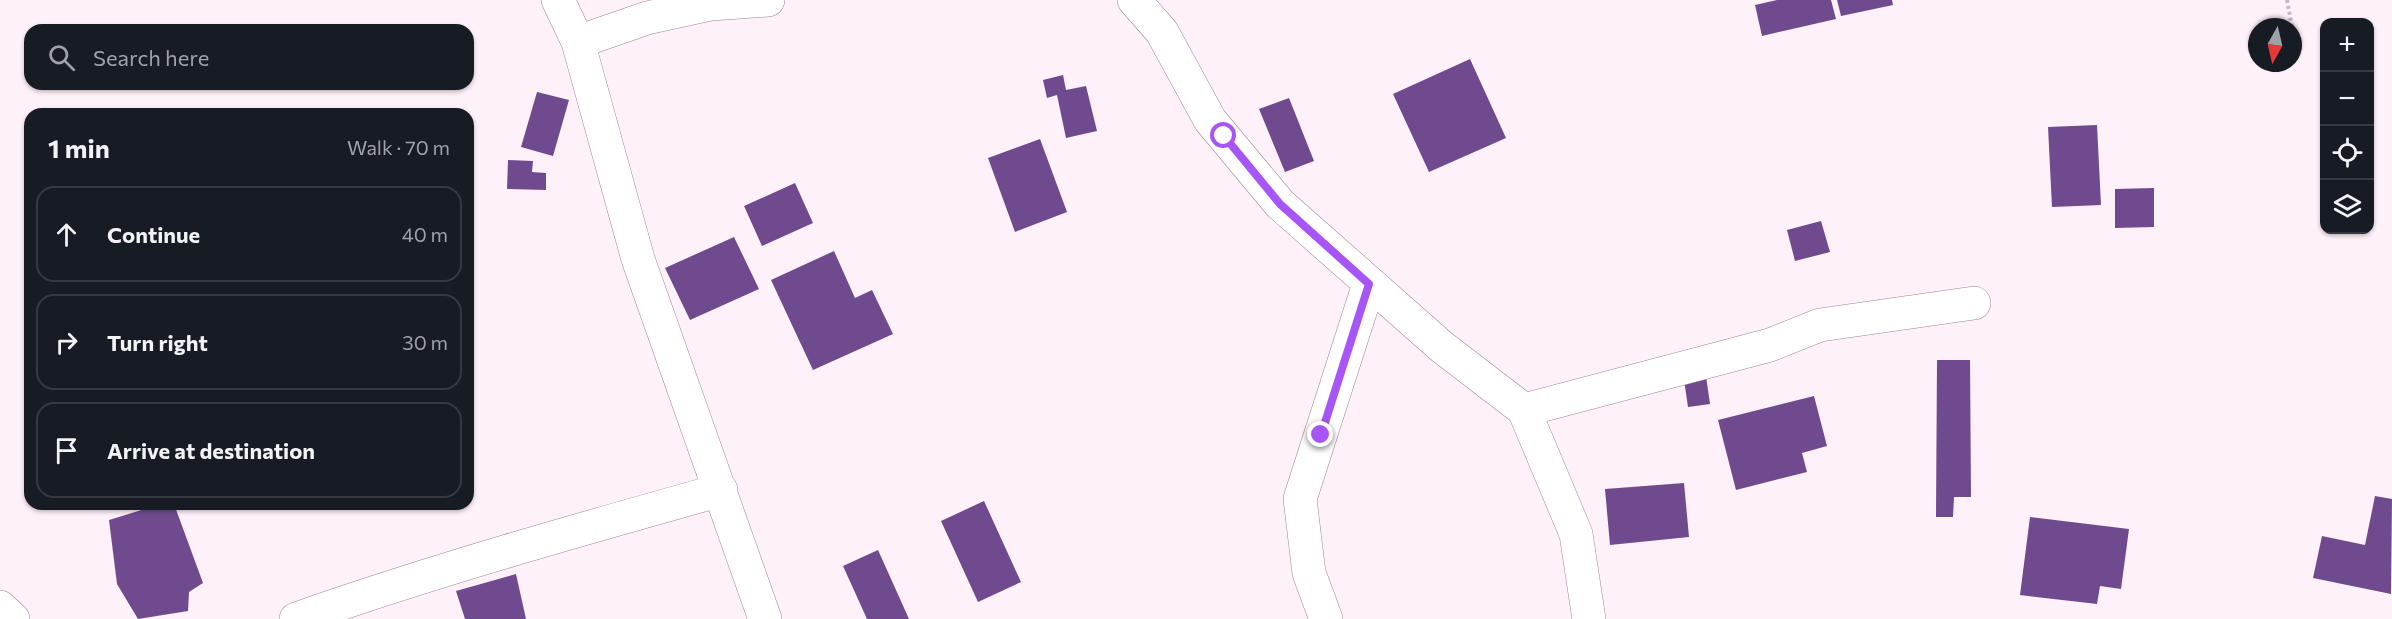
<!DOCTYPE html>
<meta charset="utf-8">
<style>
body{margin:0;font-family:Commissioner,sans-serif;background:#242831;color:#f1f3f6}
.controls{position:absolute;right:18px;top:18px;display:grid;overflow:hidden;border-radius:12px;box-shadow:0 2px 4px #0004}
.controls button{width:54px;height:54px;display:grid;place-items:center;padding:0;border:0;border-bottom:2px solid #363941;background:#171b24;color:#f1f3f6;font:30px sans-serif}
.compass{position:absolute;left:2248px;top:18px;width:54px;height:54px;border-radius:50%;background:#171b24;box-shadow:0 2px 4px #0004;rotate:188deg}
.stop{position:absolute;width:18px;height:18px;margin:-14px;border:4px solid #a855f7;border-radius:50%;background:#fff}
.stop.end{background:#a855f7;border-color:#fff;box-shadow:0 2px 6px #0008}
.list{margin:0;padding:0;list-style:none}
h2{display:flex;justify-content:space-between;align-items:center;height:78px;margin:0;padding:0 24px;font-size:26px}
h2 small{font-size:20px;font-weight:400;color:#9ea1a6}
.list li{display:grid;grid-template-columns:39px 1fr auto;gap:18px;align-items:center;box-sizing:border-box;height:96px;margin:0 12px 12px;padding:0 12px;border:2px solid #363941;border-radius:18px}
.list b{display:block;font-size:22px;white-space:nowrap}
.list em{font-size:20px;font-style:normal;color:#9ea1a6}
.icon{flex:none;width:33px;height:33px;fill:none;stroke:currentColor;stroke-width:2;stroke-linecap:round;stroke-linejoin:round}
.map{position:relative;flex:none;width:2392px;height:619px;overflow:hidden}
.search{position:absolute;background:#171b24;box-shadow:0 2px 4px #0004;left:24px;top:24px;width:450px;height:66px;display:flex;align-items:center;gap:15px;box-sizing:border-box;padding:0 21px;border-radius:18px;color:#9ea1a6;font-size:22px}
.panel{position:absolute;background:#171b24;box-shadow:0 2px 4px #0004;left:24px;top:108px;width:450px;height:402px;border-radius:18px}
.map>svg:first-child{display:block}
.building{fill:#6f4a8e}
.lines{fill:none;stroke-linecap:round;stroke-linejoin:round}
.minor-casing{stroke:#9a8693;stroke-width:34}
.path{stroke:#c4b8bf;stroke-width:4;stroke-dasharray:3 3;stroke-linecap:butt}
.minor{stroke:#fff;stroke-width:33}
.route{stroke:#a855f7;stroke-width:8}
</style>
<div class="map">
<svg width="2392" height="619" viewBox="0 0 2392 619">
<rect width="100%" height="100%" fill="#fff1f9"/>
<path class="building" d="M1777 0H1831L1836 19 1762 36 1755 5Z
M1837 0H1892L1893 5 1841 16Z
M1470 59 1506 138 1429 172 1393 94Z
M1063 75 1066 90 1086 86 1097 131 1066 138 1057 95 1047 98 1043 80Z
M537 92 569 100 553 156 521 147Z
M1289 98 1314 161 1285 172 1259 109Z
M2097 125 2101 205 2052 207 2048 127Z
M1040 139 1067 212 1015 232 988 158Z
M508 160 533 161 532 172 546 173V190L507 189Z
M795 183 813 223 762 246 744 206Z
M2154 188V227L2115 228V189Z
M1821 221 1830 252 1795 261 1787 230Z
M734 237 759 289 690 320 665 268Z
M834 251 855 298 872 290 893 334 813 370 771 280Z
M1937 360H1970L1971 497H1954L1953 517H1936Z
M1706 376 1710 404 1688 407 1684 380Z
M1814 396 1827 446 1802 453 1807 472 1736 490 1718 420Z
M1684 483 1689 537 1610 545 1605 489Z
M2375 496 2392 499 2391 594 2313 578 2322 536 2365 545Z
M984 501 1021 582 978 602 941 521Z
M161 504H174L203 583 189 592 188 611 138 619 117 584 109 520Z
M2030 517 2129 529 2121 589 2100 586 2097 604 2020 595Z
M878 550 909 619H867L843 566Z
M516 574 526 619H465L456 591Z"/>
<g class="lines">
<g class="minor-casing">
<path id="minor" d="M558 0 578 42 638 259 765 619
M1134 0 1162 32 1210 120 1280 204 1442 347 1524 410 1576 534 1589 619
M578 42 647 18 711 4 768 0
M1524 410 1770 345 1820 325 1974 303
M0 607 13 619
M296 619C436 570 578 530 721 490
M1326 619 1309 573 1300 499 1369 284"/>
</g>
<path class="path" d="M2287 0 2292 27
M2293 34 2295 42"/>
<use href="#minor" class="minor"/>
</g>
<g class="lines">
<path class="route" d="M1224 136 1280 204 1369 284 1321 435"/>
</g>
</svg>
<div class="controls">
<button>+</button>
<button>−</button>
<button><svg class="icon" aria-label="locate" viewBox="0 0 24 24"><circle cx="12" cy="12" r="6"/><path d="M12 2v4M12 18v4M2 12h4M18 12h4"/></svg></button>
<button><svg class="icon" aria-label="layers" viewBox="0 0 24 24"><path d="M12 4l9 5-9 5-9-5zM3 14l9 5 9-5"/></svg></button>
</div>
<svg class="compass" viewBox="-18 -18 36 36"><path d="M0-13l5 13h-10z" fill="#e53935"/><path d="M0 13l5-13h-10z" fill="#9ea1a6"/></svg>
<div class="stop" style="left:1224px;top:136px"></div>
<div class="stop end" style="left:1321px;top:435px"></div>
<div class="search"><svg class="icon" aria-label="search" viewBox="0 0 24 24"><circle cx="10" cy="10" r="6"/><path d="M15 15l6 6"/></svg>Search here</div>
<section class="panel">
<h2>1 min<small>Walk · 70 m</small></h2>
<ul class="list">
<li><svg class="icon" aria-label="ahead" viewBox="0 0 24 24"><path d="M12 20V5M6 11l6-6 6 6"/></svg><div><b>Continue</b></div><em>40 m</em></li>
<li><svg class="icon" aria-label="right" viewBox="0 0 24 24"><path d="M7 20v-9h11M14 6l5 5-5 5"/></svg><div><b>Turn right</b></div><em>30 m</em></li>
<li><svg class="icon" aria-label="arrive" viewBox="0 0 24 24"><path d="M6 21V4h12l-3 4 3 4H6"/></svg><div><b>Arrive at destination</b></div></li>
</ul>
</section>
</div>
